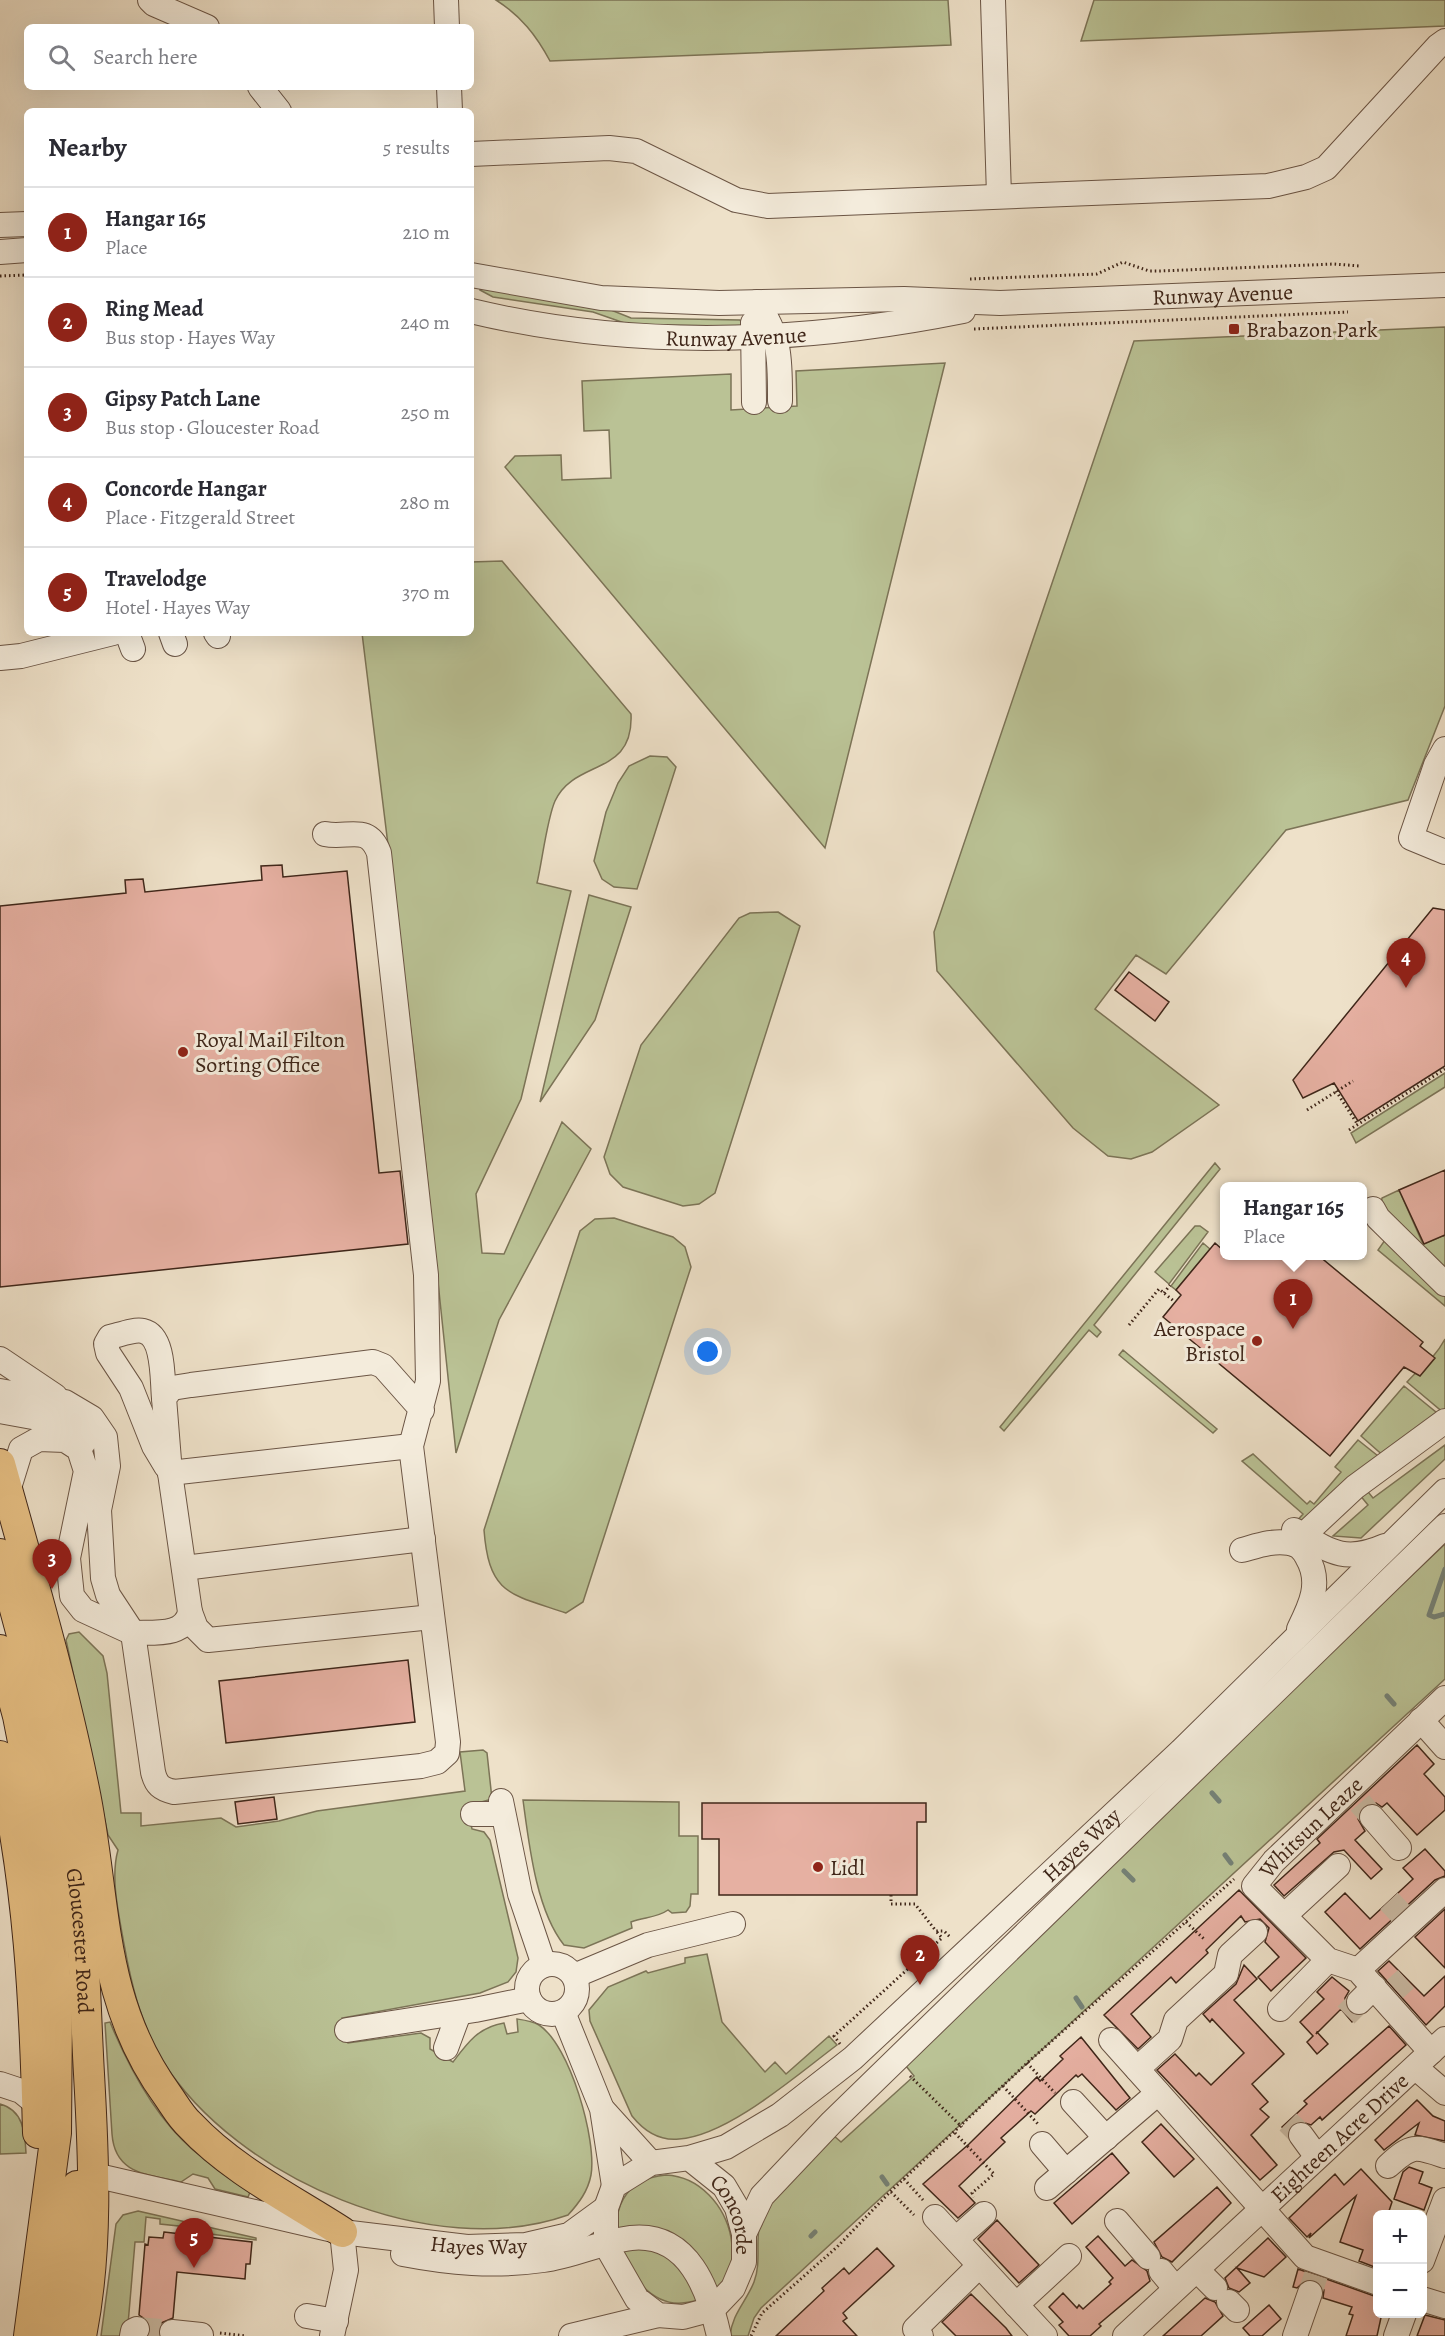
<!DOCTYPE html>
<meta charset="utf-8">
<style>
body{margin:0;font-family:Alegreya,serif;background:#f7f7f7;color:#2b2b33}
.controls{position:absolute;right:18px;bottom:18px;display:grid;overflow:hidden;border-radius:9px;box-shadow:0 6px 24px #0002}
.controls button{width:54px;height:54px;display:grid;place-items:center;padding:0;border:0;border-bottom:2px solid #e1e1e2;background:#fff;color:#2b2b33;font:30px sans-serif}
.you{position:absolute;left:708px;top:1352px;width:21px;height:21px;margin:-15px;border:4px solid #fff;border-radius:50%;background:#1a73e8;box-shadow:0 0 0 9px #1a73e833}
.badge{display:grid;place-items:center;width:39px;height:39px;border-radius:50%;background:#8f2418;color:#fff;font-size:20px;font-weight:700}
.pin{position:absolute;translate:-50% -50px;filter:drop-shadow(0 2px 3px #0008)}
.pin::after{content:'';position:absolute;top:32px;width:21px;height:18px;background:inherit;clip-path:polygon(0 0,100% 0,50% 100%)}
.popup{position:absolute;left:1220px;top:1182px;width:147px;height:78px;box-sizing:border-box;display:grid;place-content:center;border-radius:9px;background:#fff;filter:drop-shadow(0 2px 4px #0005);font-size:20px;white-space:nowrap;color:#7c7c81}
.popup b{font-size:22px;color:#2b2b33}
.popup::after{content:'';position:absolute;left:50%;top:100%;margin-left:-12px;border:12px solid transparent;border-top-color:#fff}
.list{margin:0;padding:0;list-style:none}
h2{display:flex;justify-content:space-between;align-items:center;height:78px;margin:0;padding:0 24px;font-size:26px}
h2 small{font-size:20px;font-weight:400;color:#7c7c81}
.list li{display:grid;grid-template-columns:39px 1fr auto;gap:18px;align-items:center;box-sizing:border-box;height:90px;padding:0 24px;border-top:2px solid #e1e1e2}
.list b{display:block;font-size:22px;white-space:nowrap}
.list p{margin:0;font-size:20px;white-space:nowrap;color:#7c7c81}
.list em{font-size:20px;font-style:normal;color:#7c7c81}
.icon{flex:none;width:33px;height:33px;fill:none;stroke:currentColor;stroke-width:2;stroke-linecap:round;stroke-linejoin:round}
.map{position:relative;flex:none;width:1445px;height:2336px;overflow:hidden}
.search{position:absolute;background:#fff;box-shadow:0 6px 24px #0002;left:24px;top:24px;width:450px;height:66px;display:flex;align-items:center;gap:15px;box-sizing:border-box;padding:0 21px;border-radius:9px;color:#7c7c81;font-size:22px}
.panel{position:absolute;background:#fff;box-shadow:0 6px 24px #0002;left:24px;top:108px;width:450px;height:528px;border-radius:9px}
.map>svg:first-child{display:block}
.green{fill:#bac295;stroke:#7c7457;stroke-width:1.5}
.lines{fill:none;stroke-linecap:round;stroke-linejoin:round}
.stream{stroke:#758176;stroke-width:5}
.building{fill:#e6b0a2;stroke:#3f2619;stroke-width:1.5}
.minor-tunnel{stroke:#cbbca6;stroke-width:24;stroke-dasharray:24 12;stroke-linecap:butt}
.minor-casing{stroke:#6b5545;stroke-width:26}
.major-casing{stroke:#3f2619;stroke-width:32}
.path{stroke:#3f2619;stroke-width:3;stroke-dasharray:1.5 3;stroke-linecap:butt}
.minor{stroke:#f4ecdc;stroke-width:24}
.major{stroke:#e7c084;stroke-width:30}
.poi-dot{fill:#8f2418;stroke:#f4ecdc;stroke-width:2}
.labels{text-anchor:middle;stroke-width:6;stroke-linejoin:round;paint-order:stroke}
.street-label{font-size:22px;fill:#3f2619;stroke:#f4ecdc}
.poi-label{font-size:22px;fill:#3f2619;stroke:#f4ecdc;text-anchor:start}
</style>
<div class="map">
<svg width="1445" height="2336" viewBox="0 0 1445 2336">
<rect width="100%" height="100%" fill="#eee1c9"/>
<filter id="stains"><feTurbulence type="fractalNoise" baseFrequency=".00333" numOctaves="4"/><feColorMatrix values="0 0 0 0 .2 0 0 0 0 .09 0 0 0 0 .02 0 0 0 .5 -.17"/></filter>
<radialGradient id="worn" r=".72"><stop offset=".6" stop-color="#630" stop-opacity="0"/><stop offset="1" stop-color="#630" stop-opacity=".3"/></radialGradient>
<path class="green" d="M496 0H948L951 45 550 61C536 35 521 16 496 0Z
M1094 0H1445V26L1081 41Z
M481 286 601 306 631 318 740 320 744 326 630 325 593 312 493 297 480 290Z
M1445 327V706L1408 800 1286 830 1166 974 1136 955 1095 1009 1219 1105 1152 1152 1131 1159 1108 1156 1073 1128 937 971 934 932 1134 341Z
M945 363 825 848 505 467 515 456 561 455 562 480 611 478 609 430 584 431 582 381 731 374V410L797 406 796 371Z
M502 561 631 714C634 777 575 758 555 801 547 819 542 862 537 883L571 891 521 1099 476 1194 482 1253 504 1254 562 1122 591 1149 499 1320 456 1453 416 1073 362 633H471V562Z
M650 756 667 757 676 767 637 889 614 887 602 879 594 861 606 812 618 783 629 766Z
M589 895 631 907 595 1020 540 1102Z
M778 912 800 926 715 1193 699 1204 683 1206 623 1187 610 1174 604 1157 641 1045 739 918 750 913Z
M1445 1073V1087L1356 1143 1351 1133Z
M1215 1163 1220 1169 1094 1325 1101 1332 1097 1337 1089 1330 1004 1431 1000 1427Z
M1399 1190 1423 1244 1445 1235V1277C1429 1262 1377 1220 1382 1198Z
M614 1218 673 1237 685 1247 691 1267 583 1602 566 1613C510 1594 489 1595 484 1530L580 1231 595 1219Z
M1195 1226H1200L1208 1232 1169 1284 1155 1272Z
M1385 1240 1445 1293V1306L1378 1250Z
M1203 1243 1210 1249 1176 1290 1171 1286Z
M1445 1339V1414L1407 1382C1422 1365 1433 1361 1445 1339Z
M1123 1350 1217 1429 1213 1433 1119 1355Z
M1404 1386 1442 1417 1386 1458 1361 1436Z
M1358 1440 1383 1460 1302 1524 1295 1523 1303 1514 1242 1461 1253 1454 1307 1504 1310 1501 1314 1504 1341 1472 1335 1467Z
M1445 1445V1459L1361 1538 1333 1536 1368 1505 1359 1494 1365 1488 1373 1498Z
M1445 1544V1679L761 2308 754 2318 748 2336H730C732 2314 746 2302 754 2282 761 2264 756 2246 759 2228 765 2195 810 2159 833 2135L841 2142 914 2076 906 2066 1344 1639Z
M79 1632 103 1656 107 1673 121 1813H141V1826L221 1818 236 1827 279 1821 317 1811 465 1791 460 1752 483 1750 487 1753 492 1799 467 1806 472 1829 484 1832 490 1840 518 1958 516 1972 508 1982 480 1993 342 2018 348 2043 421 2033 430 2038V2049L453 2062C468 2042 479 2027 504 2023L507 2034 518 2032 517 2019C524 2020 532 2021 539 2025 570 2045 597 2140 591 2175 588 2191 579 2203 568 2215 433 2263 236 2179 162 2060 141 2025 131 1983 124 1944 119 1915 110 1878 118 1850L108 1835 66 1640 69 1634Z
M523 1800 679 1802V1836H698V1894H691L690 1906 686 1912 672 1913 668 1910C657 1918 643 1917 631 1922L632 1928 584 1948 564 1945C536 1910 529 1844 523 1800Z
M707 1954 722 2022 765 2072 775 2062 786 2074 829 2036 837 2045C798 2074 728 2136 679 2139 660 2141 644 2131 632 2116L590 2021 589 2010 608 1987 646 1971 648 1973 685 1963V1958Z
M110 2022C129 2068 155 2117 193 2150 211 2165 232 2176 252 2187L248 2197 215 2189 208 2178 193 2174 181 2182C148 2174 115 2175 112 2134L105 2023Z
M0 2104C23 2110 25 2132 26 2153L0 2154Z
M666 2175C735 2178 765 2296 682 2303 624 2308 578 2183 666 2175Z
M138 2211 256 2238V2240L188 2231V2227L160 2224V2219L146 2217 144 2242H135L127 2336H101L116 2224 123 2215Z"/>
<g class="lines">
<path class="stream" d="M1445 1569 1429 1615 1434 1617 1445 1614
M1387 1696 1394 1704
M1212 1793 1219 1801
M1225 1855 1231 1863
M1124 1871 1133 1880
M1076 1998 1082 2007
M882 2177 887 2184
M811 2236 815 2232"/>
</g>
<path class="building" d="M282 865 283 877 347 871 379 1173 400 1171 408 1244 0 1287V906L126 893 125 880 143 879 145 892 262 880 261 866Z
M1433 908 1445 910V1066L1358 1121 1334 1083 1303 1098 1293 1080Z
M1129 972 1169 1002 1155 1021 1115 990Z
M1445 1170V1235L1424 1244 1399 1190Z
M1215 1243 1224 1251V1256H1319L1423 1342 1420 1346 1435 1358 1420 1376 1404 1367 1330 1456 1163 1317 1181 1295 1176 1290Z
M408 1660 415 1722 226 1743 219 1681Z
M1417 1745 1434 1764 1424 1774 1445 1797V1810L1417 1835 1387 1803 1382 1807 1376 1803 1363 1806 1358 1819 1365 1831 1355 1840 1382 1869 1371 1879 1344 1850 1334 1852 1284 1896 1274 1885 1320 1843 1317 1839Z
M274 1797 277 1819 238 1824 235 1802Z
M702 1803H926V1822H917V1895H719V1839H702Z
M1425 1849 1445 1871V1876L1435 1880 1360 1949 1325 1912 1345 1893 1370 1919 1413 1879 1403 1868Z
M1239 1890 1306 1958 1271 1991 1258 1977 1279 1957 1265 1942 1269 1928 1260 1919 1245 1922 1241 1916 1206 1950 1208 1953 1176 1983 1171 1977 1131 2014 1151 2037 1138 2049 1104 2015Z
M1445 1909V1968L1415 1937Z
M1389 1961 1424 1996 1445 1976V2006L1426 2025 1378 1971Z
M1244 1965 1257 1979 1234 2000 1284 2054 1252 2084 1268 2102 1260 2109 1269 2117 1251 2135 1277 2165 1260 2180 1157 2070 1175 2054 1196 2076 1199 2073 1211 2085 1244 2053 1212 2019 1210 2022 1203 2014 1236 1984Z
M1332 1977 1349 1991 1345 1998V2006L1349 2012 1358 2016 1352 2022 1341 2009 1316 2034 1317 2032 1328 2044 1317 2054 1307 2042 1313 2036 1300 2022 1324 1999 1317 1992Z
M1389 2026 1406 2045 1322 2120 1320 2117 1311 2125 1299 2121 1292 2124 1287 2132 1282 2127 1307 2104 1304 2101Z
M1081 2037 1130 2098 1116 2110 1082 2074 1078 2077 1076 2075 1035 2114 1031 2111 1001 2138 1005 2142 959 2186 975 2203 958 2218 923 2184 969 2144 1037 2077 1040 2081 1063 2059 1060 2056Z
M1417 2100 1433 2116 1445 2121V2141L1415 2135 1419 2123 1384 2150 1375 2140Z
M1161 2124 1194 2159 1174 2177 1142 2142Z
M1112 2153 1129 2173 1072 2224 1054 2203Z
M1409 2167 1423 2172 1419 2183 1432 2188 1424 2210 1394 2199 1403 2172Z
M1361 2169 1392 2202 1388 2214H1377V2268L1359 2261 1363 2250 1340 2242 1356 2196 1309 2238 1311 2233 1307 2237 1289 2218 1335 2174 1344 2185Z
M1217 2187 1231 2203 1172 2262 1162 2257 1154 2242Z
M997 2220 1039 2265 1019 2283 978 2239Z
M164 2232 252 2242 250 2264H246L245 2279 177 2272 173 2318 161 2323 159 2336H149V2322L139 2315 145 2244 148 2245 149 2237 163 2238Z
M1098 2236 1125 2266 1132 2260 1147 2271 1150 2281 1099 2324 1101 2326 1090 2336H1069L1059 2325 1063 2322 1049 2307 1063 2293 1077 2308 1079 2305 1083 2309 1111 2284 1109 2282 1113 2278 1086 2247Z
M1268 2238 1286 2257 1264 2277 1237 2268 1250 2283 1239 2292 1229 2288 1225 2278Z
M877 2248 894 2266 843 2313 847 2318 843 2321 857 2336H776L824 2291 822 2288 844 2268 849 2274Z
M1298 2269 1377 2297V2313H1382L1377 2336H1346L1353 2315 1349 2314 1352 2307 1323 2298 1324 2290 1315 2280 1307 2279 1297 2288 1293 2287Z
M971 2294 1006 2328 1012 2336H956L942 2322Z
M1205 2298 1215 2302 1223 2316 1201 2336H1163Z
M1269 2305 1281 2319 1262 2336H1250L1243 2328Z
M1425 2315 1445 2320V2336H1417Z"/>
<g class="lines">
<path class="minor-tunnel" d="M1360 1803 1372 1817
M1389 1901 1403 1916
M1395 1989 1406 1979
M1346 2015 1359 2002
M1288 2122 1301 2135
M1310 2293 1316 2275
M137 2329 172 2332"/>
<g class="minor-casing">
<g id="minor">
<path d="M150 0 154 4 207 27"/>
<path d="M446 0 447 27"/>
<path d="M993 0 999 196"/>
<path d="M260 87 279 111"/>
<path d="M449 87 450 111"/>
<path d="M471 154 609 148 636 151 736 200 768 206 1268 186 1306 177 1326 168 1438 46 1445 41"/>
<path d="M0 225 27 224"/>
<path d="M0 252 27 250"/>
<path id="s1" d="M471 275 601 298 719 303 904 299 1000 303 1445 285"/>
<path d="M757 302C781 338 780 360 780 401"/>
<path id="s2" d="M471 311C634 350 799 344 963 311"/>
<path d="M753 323 754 402"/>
<path d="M127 633 133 649"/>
<path d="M171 633 175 644"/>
<path d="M216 633 218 636"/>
<path d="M0 658 21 656 113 633"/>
<path d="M1445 749 1436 765 1411 838 1445 852"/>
<path d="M325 834C348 839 368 823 379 853L426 1275 428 1381 411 1446 448 1742 447 1753 437 1762 421 1766 174 1792C161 1789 156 1785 153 1772L133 1633C154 1632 185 1637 190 1612L170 1473 164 1398 172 1388 191 1385 373 1362 383 1366 422 1410"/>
<path d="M1373 1209 1378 1218 1445 1284"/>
<path d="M0 1359 55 1396"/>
<path d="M0 1391 65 1402 92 1418 105 1437 108 1466 99 1510 103 1578 108 1595 133 1633 83 1610 72 1596 68 1558 86 1471 79 1449 65 1440 39 1439 21 1449 8 1491"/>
<path d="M164 1398C162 1380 165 1336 143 1331 134 1329 119 1335 110 1337L106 1344 108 1353 131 1388 154 1446 166 1466"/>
<path d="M0 1411 60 1422 81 1432 84 1442"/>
<path d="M170 1473 411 1446"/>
<path d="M1294 1530C1329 1551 1344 1564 1385 1546"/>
<path d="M1294 1544 1355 1487 1445 1421"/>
<path d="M1242 1550C1257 1546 1273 1540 1289 1543 1298 1544 1303 1549 1307 1557 1322 1582 1311 1605 1299 1629"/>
<path d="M184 1568 423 1539"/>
<path d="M190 1612 196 1628 208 1640 432 1617"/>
<path d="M1421 1720 1445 1747"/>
<path d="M501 1801 520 1894 544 1965"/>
<path d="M473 1814H503"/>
<path d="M1372 1817 1399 1848"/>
<path d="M1285 1915 1338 1866"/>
<circle cx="552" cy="1989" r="25"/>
<path d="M1358 1970 1445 1890"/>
<path d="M574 1976 648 1945 733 1924"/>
<path d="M1359 2002 1374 1987"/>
<path d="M1280 2009 1328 1960"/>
<path d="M563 2012 602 2109 614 2186"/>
<path d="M347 2030 475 2010 529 1999"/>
<path d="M1111 2040 1305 2257 1378 2283"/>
<path d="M446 2048 459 2013"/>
<path id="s3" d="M1431 2052 1358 1970 1328 1960 1254 1886 1274 1861 1445 1698"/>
<path d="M1416 2068 1445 2093"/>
<path d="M1137 2069 1170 2039 1176 2020 1226 1974 1230 1955 1255 1932"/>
<path d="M0 2084 21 2091 38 2105"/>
<path d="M1073 2102 1106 2138"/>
<path d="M604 2111 651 2163"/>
<path d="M1301 2135 1317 2157"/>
<path d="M1042 2144 1066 2172"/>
<path id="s4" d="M689 2158 724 2186 737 2208 744 2234V2262L733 2288 713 2309 683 2317 658 2315 637 2299 606 2245V2208L614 2186 651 2163 689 2158 726 2147 780 2115 853 2058 1181 1751 1445 1491"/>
<path d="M1388 2166C1412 2144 1415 2146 1445 2156"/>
<path id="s5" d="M94 2175 342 2232 467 2247 526 2245 569 2235 606 2208"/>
<path d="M1047 2188 1158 2093"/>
<path d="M935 2217 1045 2336"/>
<path d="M1117 2221 1148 2257"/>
<path d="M744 2234 762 2196 832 2122 1445 1526"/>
<path d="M956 2239 984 2214"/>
<path d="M403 2254C450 2263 494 2267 543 2260 573 2256 601 2242 631 2238 689 2232 709 2291 719 2336"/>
<path d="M1422 2261 1445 2200"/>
<path d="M1197 2270 1215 2288"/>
<path d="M1161 2271 1175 2288"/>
<path d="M1422 2299 1445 2306"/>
<path d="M1229 2302 1237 2310"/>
<path d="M1016 2305 1069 2256"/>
<path d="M307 2316 336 2321"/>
<path d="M172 2332 201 2335"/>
<path d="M132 2336 133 2331 137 2329"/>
<path d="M332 2336 346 2270 342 2232"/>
<path d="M571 2336 658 2315"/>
<path d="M921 2336 915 2329 979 2266"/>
<path id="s6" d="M1125 2336 1445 2039"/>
<path d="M1295 2336 1310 2293"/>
<path d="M1396 2336 1404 2314"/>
</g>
</g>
<g class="major-casing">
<g id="major">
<path d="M0 1464C30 1572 62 1680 84 1789 107 1900 97 1999 168 2096 175 2106 181 2117 190 2125 232 2170 291 2199 342 2232"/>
<path id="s7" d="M0 1554C28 1658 58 1761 74 1867 85 1936 85 2005 89 2074 94 2162 98 2250 81 2336"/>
<path d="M0 1650 18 1716 49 1873 57 2010 56 2133 29 2336"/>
<path d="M0 1756C29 1885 35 2002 38 2133"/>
<path d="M58 2336 77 2186"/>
</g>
</g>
<path class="path" d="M0 276 27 275
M970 279 1097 274 1123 262 1149 271H1160L1334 264 1360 266
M974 329 1348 312
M1336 1091 1358 1125
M1307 1110 1353 1081
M1349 1130 1445 1069
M1164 1293 1170 1285
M1129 1325 1159 1289 1175 1302
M891 1895V1904H915L936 1931H944L951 1938
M1186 1922 1204 1939
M840 2044 834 2036 942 1938 936 1931
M1027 2063 1055 2093
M910 2076 962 2127
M1003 2086 1038 2124
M955 2133 994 2174 972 2193 974 2197
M904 2179 923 2200
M891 2192 914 2215
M220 2333 246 2336
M751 2336 762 2313 837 2247 891 2191 1027 2063 1234 1879"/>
<use href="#minor" class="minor"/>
<use href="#major" class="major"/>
</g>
<g class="poi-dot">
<rect x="1228" y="323" width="12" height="12" rx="3"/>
<circle cx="183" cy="1052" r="6"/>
<circle cx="1257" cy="1341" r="6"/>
<circle cx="818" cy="1867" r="6"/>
</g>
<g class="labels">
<g class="street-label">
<text dy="8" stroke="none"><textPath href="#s1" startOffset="754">Runway Avenue</textPath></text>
<text dy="8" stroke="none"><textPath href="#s2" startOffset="267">Runway Avenue</textPath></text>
<text dy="8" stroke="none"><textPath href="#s3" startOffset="328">Whitsun Leaze</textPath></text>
<text dy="8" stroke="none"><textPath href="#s4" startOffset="976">Hayes Way</textPath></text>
<text dy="8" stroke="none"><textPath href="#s7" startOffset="396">Gloucester Road</textPath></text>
<text dy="8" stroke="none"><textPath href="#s6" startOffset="292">Eighteen Acre Drive</textPath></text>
<text dy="8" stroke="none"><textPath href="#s4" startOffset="75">Concorde</textPath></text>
<text dy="8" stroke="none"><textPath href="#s5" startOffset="392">Hayes Way</textPath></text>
</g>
<g class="poi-label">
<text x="1246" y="337">Brabazon Park</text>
<text x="195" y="1047">Royal Mail Filton<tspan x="195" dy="25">Sorting Office</tspan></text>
<text x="1245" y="1336" text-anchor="end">Aerospace<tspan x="1245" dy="25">Bristol</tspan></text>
<text x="830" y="1875">Lidl</text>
</g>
</g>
<rect width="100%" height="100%" filter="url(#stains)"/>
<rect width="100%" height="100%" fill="url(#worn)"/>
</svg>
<div class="controls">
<button>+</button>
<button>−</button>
</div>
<div class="you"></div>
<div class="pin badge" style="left:1293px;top:1329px">1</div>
<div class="popup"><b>Hangar 165</b>Place</div>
<div class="pin badge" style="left:920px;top:1985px">2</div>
<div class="pin badge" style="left:52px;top:1589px">3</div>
<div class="pin badge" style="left:1406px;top:988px">4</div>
<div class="pin badge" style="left:194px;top:2268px">5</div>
<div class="search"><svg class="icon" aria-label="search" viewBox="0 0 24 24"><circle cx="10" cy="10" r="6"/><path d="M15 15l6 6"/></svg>Search here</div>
<section class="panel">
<h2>Nearby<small>5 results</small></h2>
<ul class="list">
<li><span class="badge">1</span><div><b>Hangar 165</b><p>Place</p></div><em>210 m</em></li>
<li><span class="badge">2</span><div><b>Ring Mead</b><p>Bus stop · Hayes Way</p></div><em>240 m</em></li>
<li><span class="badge">3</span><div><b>Gipsy Patch Lane</b><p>Bus stop · Gloucester Road</p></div><em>250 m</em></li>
<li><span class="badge">4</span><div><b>Concorde Hangar</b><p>Place · Fitzgerald Street</p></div><em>280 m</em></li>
<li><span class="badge">5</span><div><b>Travelodge</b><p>Hotel · Hayes Way</p></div><em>370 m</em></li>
</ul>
</section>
</div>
